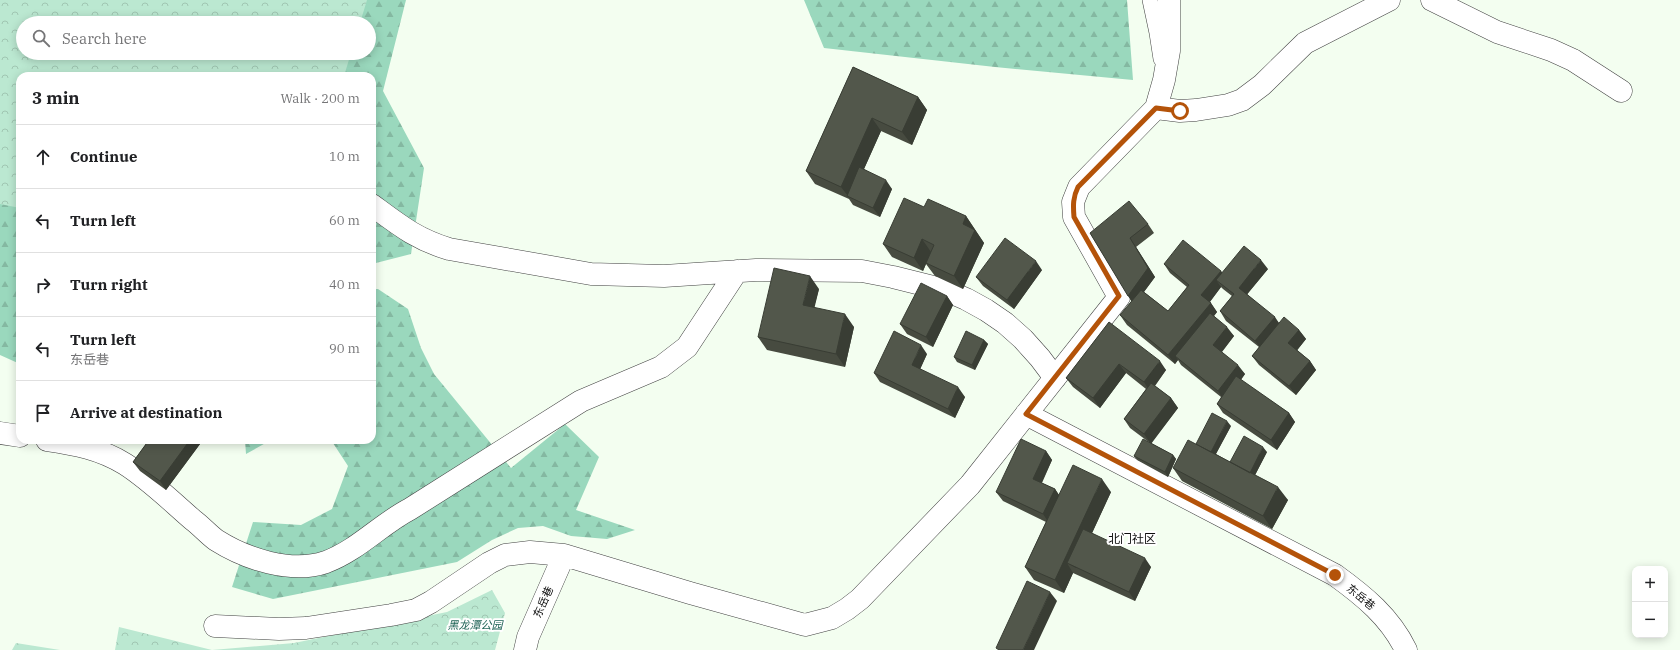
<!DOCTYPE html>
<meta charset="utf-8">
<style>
body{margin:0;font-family:"IBM Plex Serif","Noto Sans SC",serif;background:#f6f6f6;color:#202124}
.controls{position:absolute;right:12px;bottom:12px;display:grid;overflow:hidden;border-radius:8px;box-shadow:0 2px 10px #0003}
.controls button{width:36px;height:36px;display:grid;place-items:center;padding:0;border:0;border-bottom:1px solid #e0e0e0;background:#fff;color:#202124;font:20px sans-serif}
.stop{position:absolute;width:12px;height:12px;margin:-9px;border:3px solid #b45309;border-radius:50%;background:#fff}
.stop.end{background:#b45309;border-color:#fff;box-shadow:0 1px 4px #0008}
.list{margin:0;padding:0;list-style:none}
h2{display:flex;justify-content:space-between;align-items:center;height:52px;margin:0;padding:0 16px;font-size:17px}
h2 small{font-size:13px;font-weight:400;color:#757577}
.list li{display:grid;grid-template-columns:26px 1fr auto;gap:12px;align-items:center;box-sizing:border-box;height:64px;padding:0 16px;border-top:1px solid #e0e0e0}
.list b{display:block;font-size:15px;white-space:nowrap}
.list p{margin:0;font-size:13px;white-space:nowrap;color:#757577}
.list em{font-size:13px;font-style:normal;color:#757577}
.icon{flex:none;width:22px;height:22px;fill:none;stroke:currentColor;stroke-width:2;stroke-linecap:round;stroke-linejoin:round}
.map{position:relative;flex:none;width:1680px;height:650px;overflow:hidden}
.search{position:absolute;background:#fff;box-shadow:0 2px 10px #0003;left:16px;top:16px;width:360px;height:44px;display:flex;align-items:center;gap:10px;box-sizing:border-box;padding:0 14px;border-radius:22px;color:#757577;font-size:15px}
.panel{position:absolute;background:#fff;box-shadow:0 2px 10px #0003;left:16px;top:72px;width:360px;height:372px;border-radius:12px}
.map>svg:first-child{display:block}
.forest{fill:url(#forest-firs);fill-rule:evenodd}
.park{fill:url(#park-crowns)}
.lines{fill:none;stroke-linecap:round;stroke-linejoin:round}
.lane-casing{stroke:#414141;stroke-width:16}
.street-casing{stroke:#414141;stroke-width:23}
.lane{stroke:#fff;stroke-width:15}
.street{stroke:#fff;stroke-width:22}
.wall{fill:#474b40}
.shaded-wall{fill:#393d34}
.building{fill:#52574b;stroke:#393d34}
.route{stroke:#b45309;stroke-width:5}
.labels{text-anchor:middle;stroke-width:4;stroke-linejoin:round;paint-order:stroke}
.street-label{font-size:11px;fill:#0e0e0e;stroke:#fff}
.park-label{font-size:11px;font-style:italic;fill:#206457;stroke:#fff}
.neighbourhood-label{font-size:12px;fill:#0e0e0e;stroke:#fff}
</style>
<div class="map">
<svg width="1680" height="650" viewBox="0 0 1680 650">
<defs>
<pattern id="forest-firs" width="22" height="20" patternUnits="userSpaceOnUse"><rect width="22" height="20" fill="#9ad8bd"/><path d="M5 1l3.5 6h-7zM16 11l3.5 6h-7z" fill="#84b8a1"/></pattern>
<pattern id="park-crowns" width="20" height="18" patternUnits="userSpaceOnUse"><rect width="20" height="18" fill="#bbe8d1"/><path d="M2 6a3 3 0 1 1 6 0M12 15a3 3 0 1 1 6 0" fill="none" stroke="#a0c6b2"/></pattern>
</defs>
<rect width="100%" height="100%" fill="#f3fef0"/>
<path class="forest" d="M0 0H406L383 91 424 168 411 254 372 264V76H20V364L0 355ZM23 23H369V53H23Z
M804 0H1127L1133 80 995 67 824 48Z
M372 289H378L408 309 421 348 434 374 511 468 565 424 599 457 576 510 635 530 607 539 571 536 543 526 518 528 492 540 457 562 273 599 232 587 253 522 301 525 332 509 348 466 331 440H372Z
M245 440H271L246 454Z"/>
<path class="park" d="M0 0H367L360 23H23V53H351L344 76H20V208L0 204Z
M492 590 505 613 495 650H115L119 627 212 650 294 643 447 612Z
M16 643 60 650H12Z"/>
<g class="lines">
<g class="lane-casing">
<path id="lane" d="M1150 0 1157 33 1161 59"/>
</g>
<g class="street-casing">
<path id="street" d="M1432 0 1497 32 1551 50 1573 60 1621 91
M1156 108 1180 111 1196 110 1228 105 1242 100 1262 85 1305 43 1389 0
M372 205C399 225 416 239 449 249L591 274 664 276 756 270 862 271 893 277 945 290 966 299 986 310 1005 323 1023 339 1040 358 1055 378
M1026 414 1335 575C1364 596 1390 617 1406 650
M0 433 20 436
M47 440C75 444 101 449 125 464 150 480 171 501 193 520 201 526 208 534 216 540 246 559 291 574 326 562 358 550 381 524 410 509L581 401 661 367 687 347 737 271
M215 626 279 629 306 628 391 615 416 610 431 602 489 563 505 555 530 552 564 555 690 593 805 625 832 618 847 609 860 599 970 485 1119 297 1074 217 1073 202 1079 187 1156 108 1164 80 1169 51V0
M525 650 528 637 564 555"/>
</g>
<use href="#lane" class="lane"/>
<use href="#street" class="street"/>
</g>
<path class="wall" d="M853 67 918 97 927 110 912 145 881 131 864 169 892 189 880 217 853 205 849 199 815 184 806 171Z
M924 207 966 216 984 243 963 289 935 276 926 264 923 271 892 257 883 244Z
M1148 224 1154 233 1136 247 1155 277 1144 292 1168 311 1187 287 1170 273 1164 264 1221 271 1222 273 1268 269 1247 294 1279 323 1299 330 1306 339 1297 350 1310 361 1316 370 1296 395 1259 365 1252 356 1259 347 1226 321 1220 311 1232 296 1223 289 1221 287 1210 302 1217 312 1214 316 1234 336 1222 352 1245 374 1241 380 1289 413 1295 422 1277 450 1223 413 1217 404 1221 397 1181 365 1178 360 1175 364 1127 325 1120 315 1132 302 1090 233Z
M1042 270 1014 309 983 286 976 277Z
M819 289 814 307 854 327 845 367 767 350 758 337Z
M947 296 953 305 933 347 907 334 900 324Z
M1109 322 1166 370 1155 386 1171 398 1178 408 1151 443 1173 455 1176 459 1168 477 1137 460 1134 456 1150 443 1130 428 1124 419 1146 389 1126 373 1100 408 1073 387 1066 378Z
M984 340 988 344 975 370 957 362 954 357Z
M927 354 920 369 965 397 955 418 880 382 874 373Z
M1231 426 1216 454 1230 462 1267 452 1255 475 1288 500 1272 529 1182 481 1173 468Z
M149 440H203L166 490 140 471 133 462Z
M1046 451 1052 460 1042 483 1055 489 1059 495 1111 492 1092 533 1151 567 1135 601 1073 573 1064 593 1034 580 1025 567 1046 522 1003 501 996 492Z"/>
<path class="shaded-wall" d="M918 97 927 110 912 145 902 132Z
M872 118 881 131 851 198 848 196 841 187Z
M886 180 892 189 880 217 873 208Z
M966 216 984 243 963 289 954 276 963 224Z
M1130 238 1136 247 1155 277 1134 305 1128 296Z
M922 239 931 252 923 271 914 258Z
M1261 260 1268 269 1245 297 1239 288Z
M1036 261 1042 270 1014 309 1007 300Z
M1221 271 1227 280H1216L1221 287 1208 304 1201 295Z
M810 276 819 289 812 318 803 305Z
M947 296 953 305 933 347 926 337Z
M1211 303 1217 312 1179 359 1175 356 1178 360 1175 364 1168 355Z
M845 314 854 327 845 367 836 354Z
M1275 317 1281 326 1262 350 1255 341Z
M1227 327 1234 336 1220 354 1213 345Z
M1299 330 1306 339 1295 353 1288 343Z
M984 340 988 344 975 370 972 365Z
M921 345 927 354 918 374 912 365Z
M1160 361 1166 370 1150 392 1144 382Z
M1310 361 1316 370 1296 395 1289 386Z
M1119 364 1126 373 1100 408 1093 398Z
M1238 365 1245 374 1224 400 1218 391Z
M958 387 965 397 955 418 948 409Z
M1171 398 1178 408 1151 444 1144 434Z
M1289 413 1295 422 1277 450 1271 440Z
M1227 421 1231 426 1212 461 1209 456Z
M190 440H203L166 490 160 481Z
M1263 447 1267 452 1252 481 1248 477Z
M1046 451 1052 460 1039 488 1033 479Z
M1173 455 1176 459 1168 477 1165 472Z
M1102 479 1111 492 1076 568 1067 563 1073 573 1064 593 1055 580Z
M1278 487 1288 500 1272 529 1263 516Z
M1055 489 1061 498 1049 523 1043 514Z
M1145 558 1151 567 1135 601 1129 592Z
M1050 592 1057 601 1034 650H1023Z"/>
<path class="building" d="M853 67 918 97 902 132 872 118 841 187 806 171Z
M859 167 886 180 873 208 847 196Z
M904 198 924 207 928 199 966 216 963 224 975 230 954 276 926 263 934 245 922 239 914 258 883 244Z
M1129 201 1148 224 1130 238 1148 268 1128 296 1090 233Z
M1005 238 1036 261 1007 300 976 277Z
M1183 240 1221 271 1201 295 1211 303 1168 355 1120 315 1141 290 1168 311 1189 285 1164 264Z
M1244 246 1261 260 1239 288 1275 317 1255 341 1220 311 1234 294 1216 280Z
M774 268 810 276 803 305 845 314 836 354 758 337Z
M921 283 947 296 926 337 900 324Z
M1210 313 1227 327 1213 345 1238 365 1218 391 1175 356Z
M1284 317 1299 330 1288 343 1310 361 1289 386 1252 356Z
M1109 322 1160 361 1144 382 1119 364 1093 398 1066 378Z
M894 331 921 345 912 365 958 387 948 409 874 373Z
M966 331 984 340 972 365 954 357Z
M1236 376 1289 413 1271 440 1217 404Z
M1151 383 1171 398 1144 434 1124 419Z
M1212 413 1227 421 1211 452 1196 444Z
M1244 436 1263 447 1250 473 1230 462Z
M1021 439 1046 451 1033 479 1055 489 1043 514 996 492Z
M1143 439 1173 455 1165 472 1134 456Z
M149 440H190L160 481 133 462Z
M1188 440 1278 487 1263 516 1173 468Z
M1073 465 1102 479 1055 580 1025 567Z
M1083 529 1145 558 1129 592 1067 563Z
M1027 581 1050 592 1023 650H999L996 648Z"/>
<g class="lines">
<path class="route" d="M1180 111 1156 108 1078 187C1073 197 1073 205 1074 217L1119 296 1026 414 1335 575"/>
</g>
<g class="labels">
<g class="street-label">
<text transform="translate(1361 597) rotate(40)" y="4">东岳巷</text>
<text transform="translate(543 602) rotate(-66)" y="4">东岳巷</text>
</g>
<g class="park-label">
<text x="475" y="629">黑龙潭公园</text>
</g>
<g class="neighbourhood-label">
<text x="1132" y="543">北门社区</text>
</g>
</g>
</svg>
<div class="controls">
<button>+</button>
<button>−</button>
</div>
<div class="stop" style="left:1180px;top:111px"></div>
<div class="stop end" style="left:1335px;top:575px"></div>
<div class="search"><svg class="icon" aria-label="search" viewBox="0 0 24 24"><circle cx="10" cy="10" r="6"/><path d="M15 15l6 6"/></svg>Search here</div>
<section class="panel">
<h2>3 min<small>Walk · 200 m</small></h2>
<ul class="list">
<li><svg class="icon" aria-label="ahead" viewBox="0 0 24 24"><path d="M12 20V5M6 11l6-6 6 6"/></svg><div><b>Continue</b></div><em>10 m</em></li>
<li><svg class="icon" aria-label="left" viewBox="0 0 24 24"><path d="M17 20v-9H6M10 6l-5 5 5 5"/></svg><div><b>Turn left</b></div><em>60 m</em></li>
<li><svg class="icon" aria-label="right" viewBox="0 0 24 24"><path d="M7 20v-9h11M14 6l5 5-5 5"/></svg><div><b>Turn right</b></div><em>40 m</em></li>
<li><svg class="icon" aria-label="left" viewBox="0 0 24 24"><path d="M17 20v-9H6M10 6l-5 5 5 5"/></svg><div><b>Turn left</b><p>东岳巷</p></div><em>90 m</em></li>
<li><svg class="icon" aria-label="arrive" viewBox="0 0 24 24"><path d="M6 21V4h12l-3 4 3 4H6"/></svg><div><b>Arrive at destination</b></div></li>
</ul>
</section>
</div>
